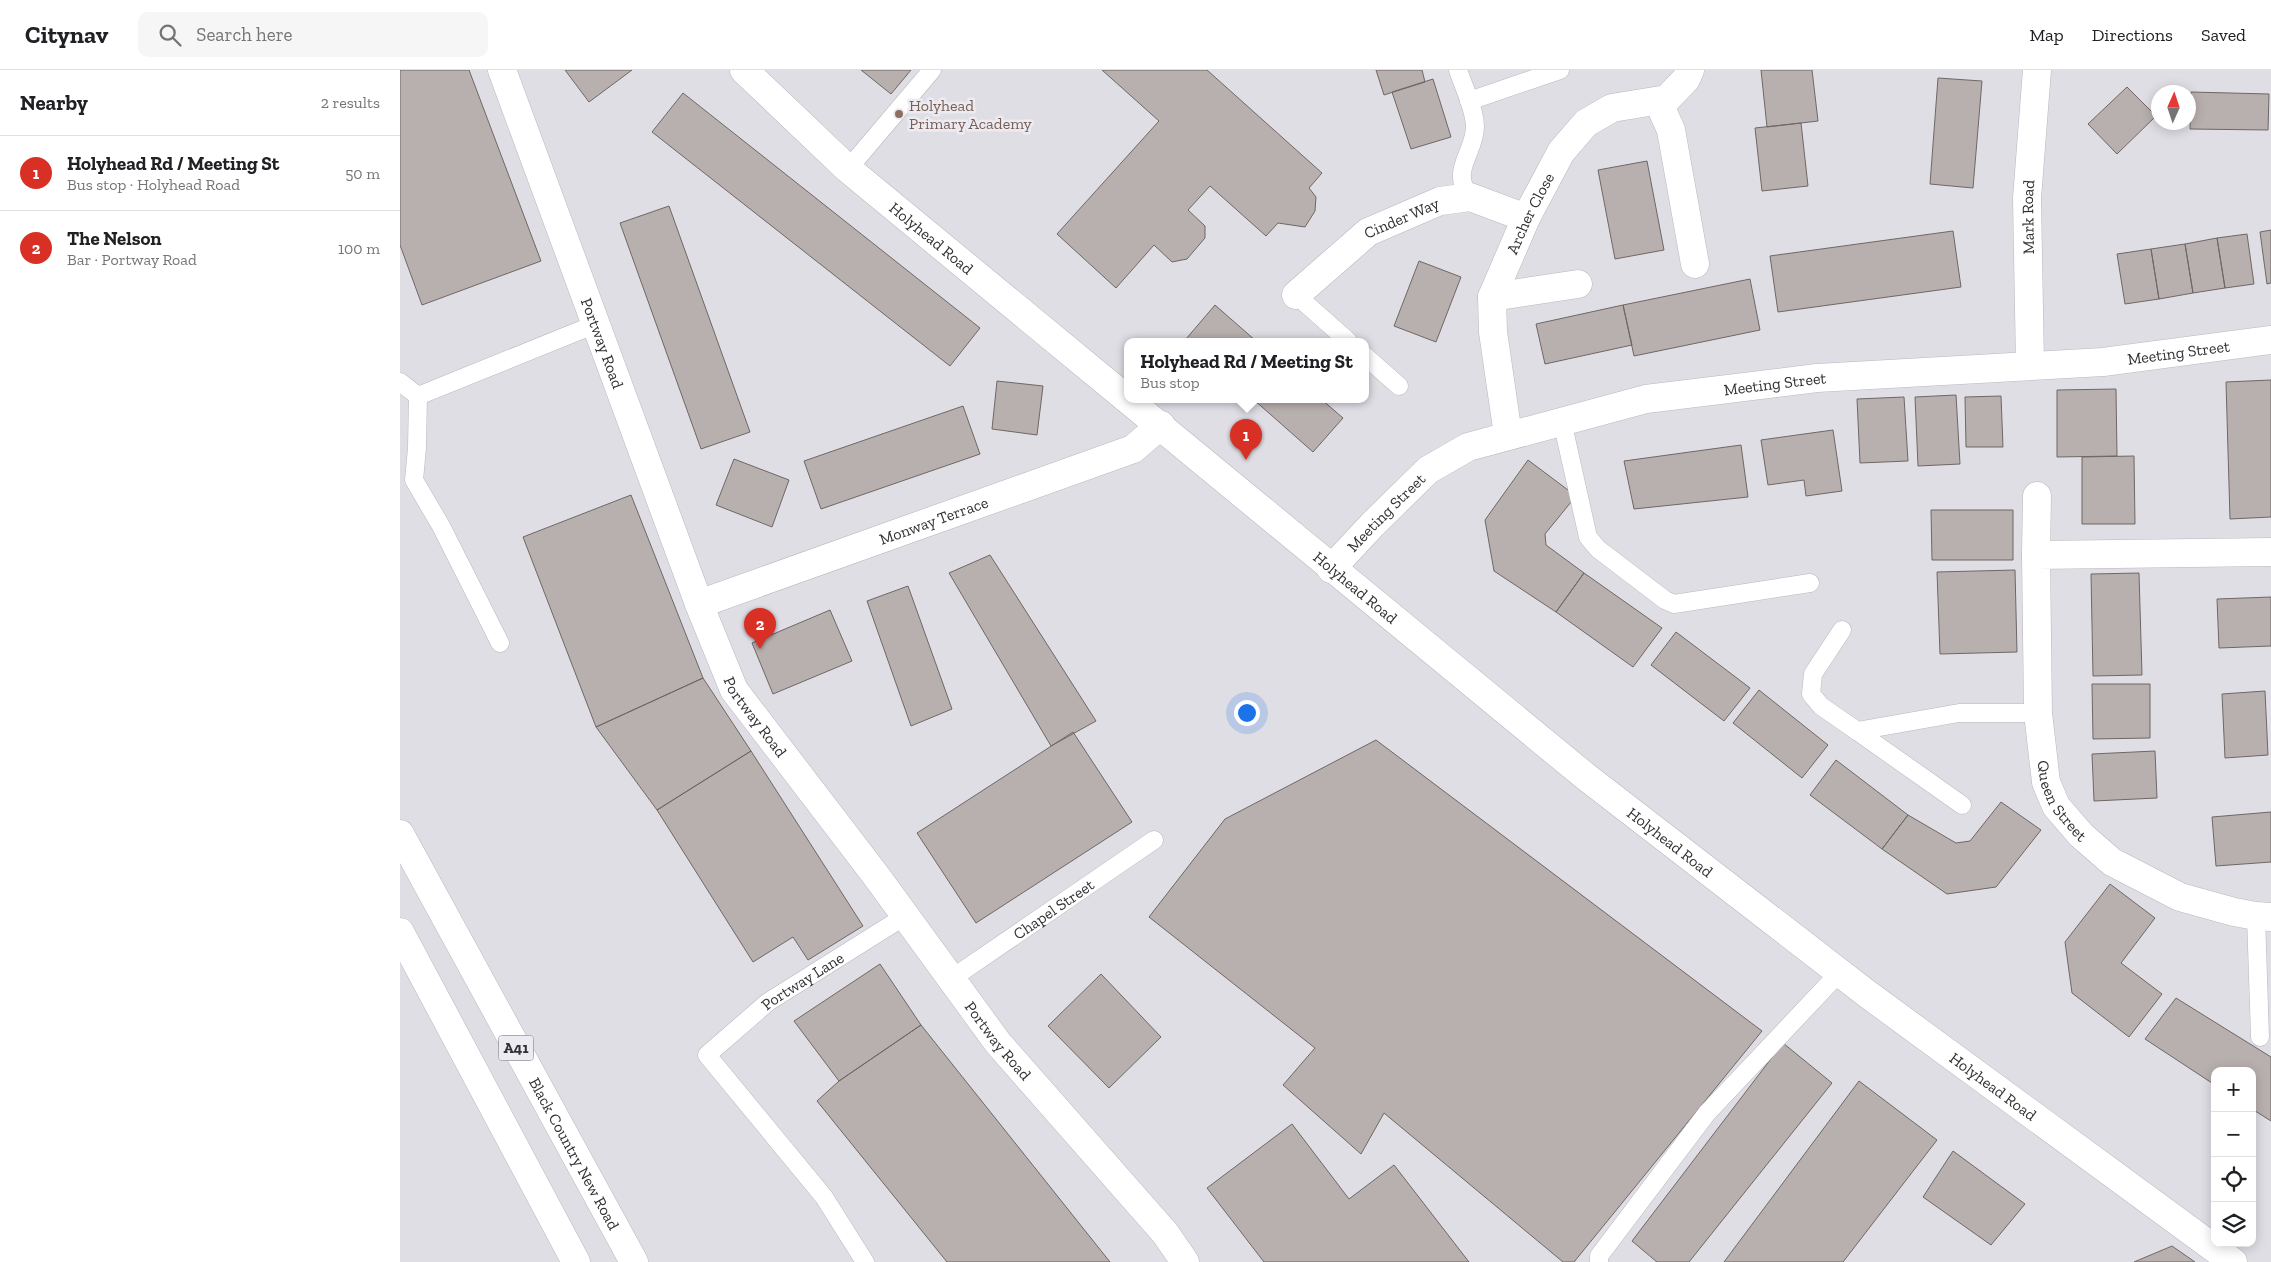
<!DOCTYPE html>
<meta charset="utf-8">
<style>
body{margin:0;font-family:"Zilla Slab",serif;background:#f6f6f6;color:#202124}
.controls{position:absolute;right:15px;bottom:15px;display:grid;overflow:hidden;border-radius:10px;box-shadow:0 2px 12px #0003}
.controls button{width:45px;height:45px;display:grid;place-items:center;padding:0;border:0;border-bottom:1px solid #e0e0e0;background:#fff;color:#202124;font:25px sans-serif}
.compass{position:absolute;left:1751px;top:15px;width:45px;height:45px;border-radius:50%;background:#fff;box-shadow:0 2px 12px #0003;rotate:3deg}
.you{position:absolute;left:846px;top:642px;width:18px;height:18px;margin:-12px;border:4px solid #fff;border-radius:50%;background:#1a73e8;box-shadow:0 0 0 8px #1a73e833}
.badge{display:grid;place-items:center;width:32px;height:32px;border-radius:50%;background:#d93025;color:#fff;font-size:16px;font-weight:700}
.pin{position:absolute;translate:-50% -41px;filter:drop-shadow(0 1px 2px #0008)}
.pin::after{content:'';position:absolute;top:26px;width:18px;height:15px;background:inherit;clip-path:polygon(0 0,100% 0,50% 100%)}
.popup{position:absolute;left:724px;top:268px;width:245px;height:65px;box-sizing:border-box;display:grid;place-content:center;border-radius:10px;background:#fff;filter:drop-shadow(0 1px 4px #0005);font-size:16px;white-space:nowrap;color:#757577}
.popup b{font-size:19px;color:#202124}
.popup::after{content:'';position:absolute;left:50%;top:100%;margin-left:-10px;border:10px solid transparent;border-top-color:#fff}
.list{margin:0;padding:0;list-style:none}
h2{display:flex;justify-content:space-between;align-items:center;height:65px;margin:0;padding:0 20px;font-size:21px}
h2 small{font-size:16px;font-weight:400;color:#757577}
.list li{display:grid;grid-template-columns:32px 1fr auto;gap:15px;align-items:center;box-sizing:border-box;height:75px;padding:0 20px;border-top:1px solid #e0e0e0}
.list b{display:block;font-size:19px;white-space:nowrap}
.list p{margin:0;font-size:16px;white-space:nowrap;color:#757577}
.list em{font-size:16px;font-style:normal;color:#757577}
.icon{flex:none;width:28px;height:28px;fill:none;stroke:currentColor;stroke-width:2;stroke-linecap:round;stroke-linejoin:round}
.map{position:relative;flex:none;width:1871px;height:1192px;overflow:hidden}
header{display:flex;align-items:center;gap:30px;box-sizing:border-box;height:70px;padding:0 25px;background:#fff;border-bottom:1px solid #e0e0e0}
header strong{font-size:24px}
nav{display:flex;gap:28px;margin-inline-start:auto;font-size:18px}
.search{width:350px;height:45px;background:#f6f6f6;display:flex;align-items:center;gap:12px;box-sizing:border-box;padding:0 18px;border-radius:10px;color:#757577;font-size:19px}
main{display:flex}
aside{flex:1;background:#fff}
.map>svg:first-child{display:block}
.building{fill:#b8b0ae;stroke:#6f6765}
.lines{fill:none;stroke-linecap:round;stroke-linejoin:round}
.service-casing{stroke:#b9b7be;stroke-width:19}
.minor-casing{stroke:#b9b7be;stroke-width:29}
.tertiary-casing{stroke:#b9b7be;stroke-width:29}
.trunk-casing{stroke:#b9b7be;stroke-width:29}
.service{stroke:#fff;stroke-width:18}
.minor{stroke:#fff;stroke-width:28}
.tertiary{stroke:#fff;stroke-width:28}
.trunk{stroke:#fff;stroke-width:28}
.education-dot{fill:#8d6e63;stroke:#edebf2;stroke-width:2}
.labels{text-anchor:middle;stroke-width:5;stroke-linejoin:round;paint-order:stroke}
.shield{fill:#edebf2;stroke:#69686c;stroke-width:1}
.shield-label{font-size:15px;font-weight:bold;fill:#313033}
.education-label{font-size:16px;fill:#785e54;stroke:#edebf2;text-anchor:start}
.street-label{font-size:16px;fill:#313033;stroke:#edebf2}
</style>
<header>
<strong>Citynav</strong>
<div class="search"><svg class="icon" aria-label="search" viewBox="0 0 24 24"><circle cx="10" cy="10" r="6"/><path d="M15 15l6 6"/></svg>Search here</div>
<nav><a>Map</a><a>Directions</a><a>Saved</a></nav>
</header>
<main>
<aside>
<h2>Nearby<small>2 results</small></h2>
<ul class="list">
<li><span class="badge">1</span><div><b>Holyhead Rd / Meeting St</b><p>Bus stop · Holyhead Road</p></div><em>50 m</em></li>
<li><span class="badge">2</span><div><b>The Nelson</b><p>Bar · Portway Road</p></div><em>100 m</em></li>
</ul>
</aside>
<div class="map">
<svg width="1871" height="1192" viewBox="0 0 1871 1192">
<rect width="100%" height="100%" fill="#e0dee5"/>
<path class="building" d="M0 0H69L141 191 22 235 0 175Z
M165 0H232L189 32Z
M461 0H511L491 24Z
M702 0H807L922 103 909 118 916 127 915 141 905 157 878 153 866 166 810 116 788 140 805 156V168L787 189 772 192 754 175 716 218 657 164 759 51Z
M976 0H1022L1025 12 984 25Z
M1361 0H1412L1418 51 1367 57Z
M1538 8 1582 11 1573 118 1530 114Z
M1033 9 1051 67 1011 79 992 22Z
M1727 17 1756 46 1717 84 1688 54Z
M1791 22 1869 24 1868 60 1790 59Z
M283 23 580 258 550 296 252 62Z
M1401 53 1408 116 1362 121 1355 58Z
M1247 91 1264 180 1215 189 1198 100Z
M269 136 350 362 301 379 220 153Z
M1871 160V213L1867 214 1860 162Z
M1553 161 1561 217 1378 242 1370 186Z
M1847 164 1854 214 1825 218 1817 168Z
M1817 168 1825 218 1793 223 1785 174Z
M1785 174 1793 223 1759 229 1751 179Z
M1751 179 1759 229 1725 234 1717 184Z
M1019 191 1061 207 1036 272 994 256Z
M1350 209 1360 260 1234 286 1223 235Z
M815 235 856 271H789L786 269Z
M1223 235 1232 275 1145 294 1136 254Z
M1871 310V447L1830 449 1826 312Z
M597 311 643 316 637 365 592 359Z
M1716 319 1717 386 1657 387V320Z
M1556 325 1560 394 1518 396 1515 327Z
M1601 326 1603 377H1566L1565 327Z
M1504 327 1508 391 1460 393 1457 329Z
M853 329H921L943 348 913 382Z
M563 336 580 384 421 439 404 391Z
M1433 360 1442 421 1406 426 1404 410 1368 415 1361 370Z
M1341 375 1348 427 1234 439 1224 391Z
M1734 386 1735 454H1682V387Z
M334 389 389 410 372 457 316 435Z
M1128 390 1176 426 1145 464 1146 475 1184 503 1156 542 1094 501 1085 450Z
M231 425 303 608 196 657 123 467Z
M1531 440H1613V490H1532Z
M590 485 696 651 651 676 549 503Z
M1615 500 1617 582 1540 584 1537 502Z
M1184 503 1262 558 1233 597 1156 542Z
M1739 503 1742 605 1693 606 1691 504Z
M508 516 552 639 511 656 467 531Z
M1871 527V576L1819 578 1817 529Z
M430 540 452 591 373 624 352 573Z
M1276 562 1350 618 1324 651 1251 595Z
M303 608 351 681 257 740 196 657Z
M1692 614H1750V668L1693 669Z
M1359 620 1428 675 1402 708 1333 653Z
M1865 621 1868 685 1825 688 1822 624Z
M673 662 732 752 576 853 517 763Z
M976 670 1362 961 1174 1192H1163L984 1043 961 1084 883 1015 915 978 749 847 825 749Z
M351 681 463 856 408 890 393 867 353 892 257 740Z
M1755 681 1757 728 1694 731 1692 684Z
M1436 690 1508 745 1482 779 1410 725Z
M1601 732 1641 760 1596 817 1547 824 1482 779 1508 745 1556 773 1570 771Z
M1871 742V792L1816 796 1812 747Z
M1710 814 1755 848 1721 893 1762 924 1729 967 1672 923 1665 872Z
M480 894 521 955 439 1011 394 951Z
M701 904 761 967 709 1018 648 956Z
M1776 928 1871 987V1051L1852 1039V1001H1815V1015L1745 969Z
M521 955 710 1192H547L417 1031 439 1011Z
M1383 973 1432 1013 1289 1192H1257L1232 1171Z
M1459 1011 1537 1070 1443 1192H1324Z
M892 1054 949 1129 994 1095 1069 1192H864L807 1118Z
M1553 1081 1625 1134 1591 1175 1523 1127Z
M1772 1176 1795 1192H1734Z"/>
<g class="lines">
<g class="service-casing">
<g id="service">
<path d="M1058 0C1064 18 1074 37 1075 56 1075 84 1049 100 1070 127"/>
<path d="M1069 31 1160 0"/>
<path d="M448 99 532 0"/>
<path d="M896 225 948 271"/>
<path d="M965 286 999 316"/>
<path d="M0 312 18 326 196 254"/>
<path d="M18 326 17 378 14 410 41 456 100 573"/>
<path d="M1162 351 1188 467 1198 479 1265 530 1274 534 1410 513"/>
<path d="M1442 560 1413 604 1411 624 1421 636 1457 661 1559 643H1638"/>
<path d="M1457 661 1562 735"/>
<path d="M1856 846 1860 967"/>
<path id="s1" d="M551 909 754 770"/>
<path id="s2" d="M465 1192 424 1127 307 985 368 932 505 846"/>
<path d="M1199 1192V1186L1307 1043 1439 903"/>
</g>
</g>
<g class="minor-casing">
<g id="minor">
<path id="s3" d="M102 0 299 534 334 620 477 807 598 973 765 1163 785 1192"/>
<path d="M1258 31 1271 60 1295 194"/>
<path id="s4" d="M896 225 968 162 1040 131 1070 127 1126 148"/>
<path d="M1092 227 1178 214"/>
<path id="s5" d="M1630 295 1627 128 1637 0"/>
<path id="s6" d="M1108 365 1093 262 1092 227 1126 148 1161 82 1186 53 1212 38 1267 29 1286 9 1290 0"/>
<path id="s7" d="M1871 482 1636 485 1638 643 1646 712 1656 736 1681 765 1712 792 1780 827 1834 842 1856 846 1871 847"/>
<path d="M1636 485 1637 426"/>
<path id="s8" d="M931 499 972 455 1028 400 1068 377 1246 329 1417 308 1703 292 1871 270"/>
<path id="s9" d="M299 534 733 379 761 355"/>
</g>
</g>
<g class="tertiary-casing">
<g id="tertiary">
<path id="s10" d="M344 0 448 99 727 329"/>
<path id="s11" d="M727 329 1185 706 1466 923 1833 1192"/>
</g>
</g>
<g class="trunk-casing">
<g id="trunk">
<path id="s12" d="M0 764 234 1192"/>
<path d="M0 862 176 1192"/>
</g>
</g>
<use href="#service" class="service"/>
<use href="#minor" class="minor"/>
<use href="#tertiary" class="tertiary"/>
<use href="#trunk" class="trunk"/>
</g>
<circle class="education-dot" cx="499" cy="44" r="5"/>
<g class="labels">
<rect class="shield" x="98.5" y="965.5" width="35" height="25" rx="4"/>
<g class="shield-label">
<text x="116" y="983">A41</text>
</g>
<g class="education-label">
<text x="509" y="41">Holyhead<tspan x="509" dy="18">Primary Academy</tspan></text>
</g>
<g class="street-label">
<text dy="6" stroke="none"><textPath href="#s6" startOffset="231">Archer Close</textPath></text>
<text dy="6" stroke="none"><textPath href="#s5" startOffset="148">Mark Road</textPath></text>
<text dy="6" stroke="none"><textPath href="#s4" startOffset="132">Cinder Way</textPath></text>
<text dy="6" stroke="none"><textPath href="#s10" startOffset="252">Holyhead Road</textPath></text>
<text dy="6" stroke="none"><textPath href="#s3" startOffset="291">Portway Road</textPath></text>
<text dy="6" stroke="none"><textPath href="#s8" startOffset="904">Meeting Street</textPath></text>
<text dy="6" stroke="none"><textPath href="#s8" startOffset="499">Meeting Street</textPath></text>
<text dy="6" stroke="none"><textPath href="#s8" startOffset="79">Meeting Street</textPath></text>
<text dy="6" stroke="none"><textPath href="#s9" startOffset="249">Monway Terrace</textPath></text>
<text dy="6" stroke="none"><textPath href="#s11" startOffset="296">Holyhead Road</textPath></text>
<text dy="6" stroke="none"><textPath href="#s3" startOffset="696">Portway Road</textPath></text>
<text dy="6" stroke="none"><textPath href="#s7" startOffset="486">Queen Street</textPath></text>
<text dy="6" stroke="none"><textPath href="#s11" startOffset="701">Holyhead Road</textPath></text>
<text dy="6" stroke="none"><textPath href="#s1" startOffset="124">Chapel Street</textPath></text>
<text dy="6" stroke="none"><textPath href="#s2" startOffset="382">Portway Lane</textPath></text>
<text dy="6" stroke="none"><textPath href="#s3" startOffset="1101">Portway Road</textPath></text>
<text dy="6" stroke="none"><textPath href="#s11" startOffset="1106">Holyhead Road</textPath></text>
<text dy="6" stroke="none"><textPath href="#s12" startOffset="364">Black Country New Road</textPath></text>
</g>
</g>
</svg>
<div class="controls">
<button>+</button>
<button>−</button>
<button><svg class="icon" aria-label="locate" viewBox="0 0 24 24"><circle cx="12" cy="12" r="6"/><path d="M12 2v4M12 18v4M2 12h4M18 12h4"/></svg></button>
<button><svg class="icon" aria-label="layers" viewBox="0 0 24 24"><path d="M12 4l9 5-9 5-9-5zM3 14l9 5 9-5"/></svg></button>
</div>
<svg class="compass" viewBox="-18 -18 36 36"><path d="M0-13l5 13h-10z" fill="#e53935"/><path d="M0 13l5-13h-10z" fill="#757577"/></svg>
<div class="you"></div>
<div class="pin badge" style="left:846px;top:390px">1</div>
<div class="popup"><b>Holyhead Rd / Meeting St</b>Bus stop</div>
<div class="pin badge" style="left:360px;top:579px">2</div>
</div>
</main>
